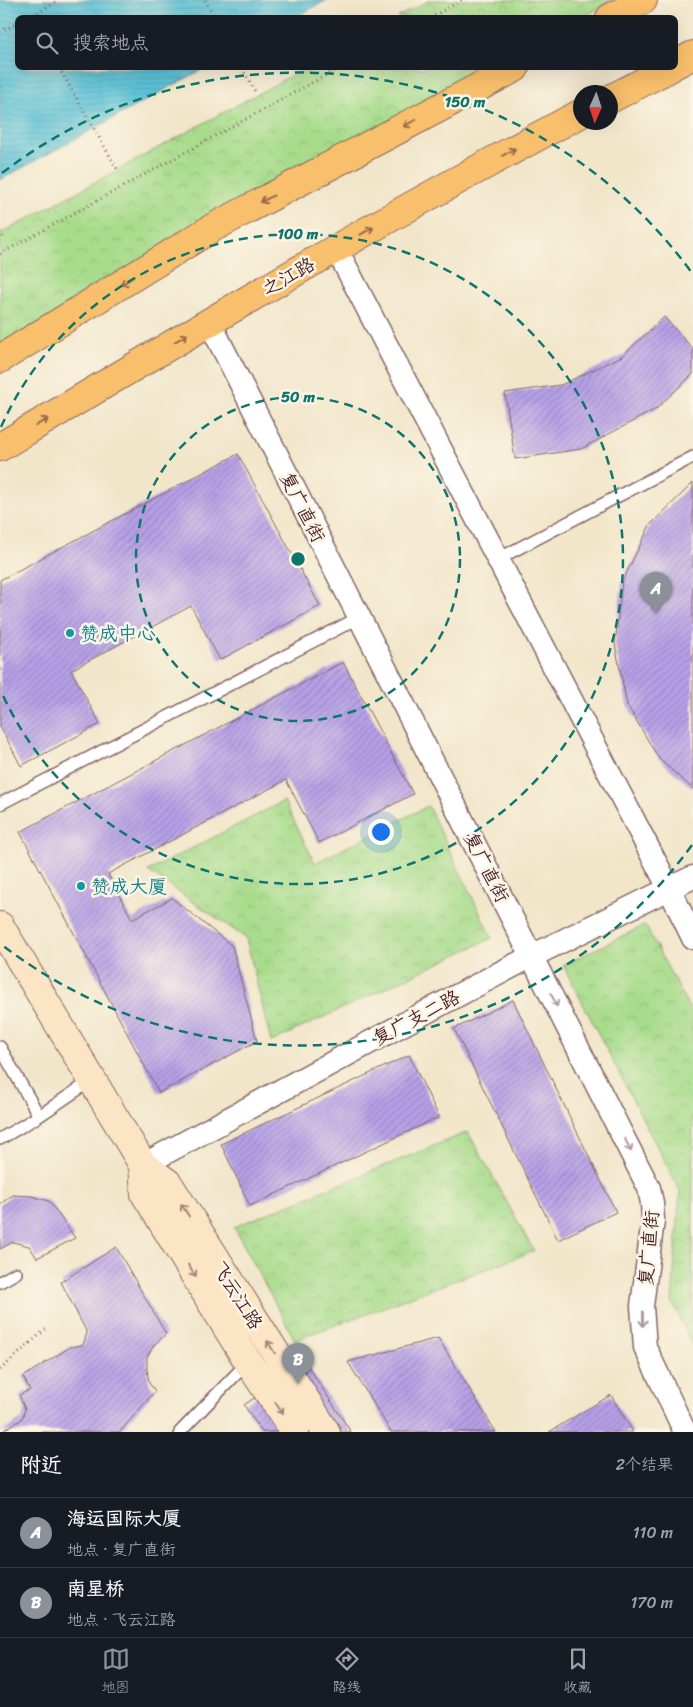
<!DOCTYPE html>
<html lang="zh">
<meta charset="utf-8">
<style>
body{margin:0;font-family:Sriracha,"LXGW WenKai TC",sans-serif;background:#20242c;color:#f1f3f6}
.compass{position:absolute;left:573px;top:85px;width:45px;height:45px;border-radius:50%;background:#171b24;box-shadow:0 5px 20px #0002;rotate:183deg}
.you{position:absolute;left:380px;top:831px;width:18px;height:18px;margin:-12px;border:4px solid #fff;border-radius:50%;background:#1a73e8;box-shadow:0 0 0 8px #1a73e833}
.badge{display:grid;place-items:center;width:32px;height:32px;border-radius:50%;background:#8c9099;color:#fff;font-size:16px;font-weight:700}
.pin{position:absolute;translate:-50% -41px;filter:drop-shadow(0 1px 2px #0008)}
.pin::after{content:'';position:absolute;top:26px;width:18px;height:15px;background:inherit;clip-path:polygon(0 0,100% 0,50% 100%)}
.list{margin:0;padding:0;list-style:none}
h2{display:flex;justify-content:space-between;align-items:center;height:65px;margin:0;padding:0 20px;font-size:21px}
h2 small{font-size:16px;font-weight:400;color:#9ea1a6}
.list li{display:grid;grid-template-columns:32px 1fr auto;gap:15px;align-items:center;box-sizing:border-box;height:70px;padding:0 20px;border-top:1px solid #363941}
.list b{display:block;font-size:19px;white-space:nowrap}
.list p{margin:0;font-size:16px;white-space:nowrap;color:#9ea1a6}
.list em{font-size:16px;font-style:normal;color:#9ea1a6}
.icon{flex:none;width:28px;height:28px;fill:none;stroke:currentColor;stroke-width:2;stroke-linecap:round;stroke-linejoin:round}
.map{position:relative;flex:none;width:693px;height:1432px;overflow:hidden}
.search{position:absolute;background:#171b24;box-shadow:0 5px 20px #0002;left:15px;right:15px;top:15px;height:55px;display:flex;align-items:center;gap:12px;box-sizing:border-box;padding:0 18px;border-radius:8px;color:#9ea1a6;font-size:19px}
.sheet{height:205px;background:#171b24}
nav{display:flex;justify-content:space-around;align-items:center;box-sizing:border-box;height:70px;border-top:1px solid #363941;background:#171b24;font-size:14px;color:#9ea1a6}
nav a{display:grid;justify-items:center;gap:2px}
nav .on{color:#8c9099}
.map>svg:first-child{display:block}
.park{fill:url(#park-crowns);stroke:#797e5c}
.water{fill:url(#water-rules);stroke:#527181}
.building{fill:url(#building-hatch)}
.lines{fill:none;stroke-linecap:round;stroke-linejoin:round}
.lane-casing{stroke:#846563;stroke-width:14}
.street-casing{stroke:#846563;stroke-width:25}
.secondary-casing{stroke:#846563;stroke-width:30}
.primary-casing{stroke:#846563;stroke-width:30}
.path{stroke:#846563;stroke-width:3;stroke-dasharray:1 4;stroke-linecap:butt}
.lane{stroke:#fff;stroke-width:11}
.street{stroke:#fff;stroke-width:22}
.secondary{stroke:#fce5c4;stroke-width:28}
.primary{stroke:#f8bf6c;stroke-width:28}
.oneway{stroke:#986748}
.oneway2{stroke:#ae9aa0}
.oneway3{stroke:#a38278}
.ring{fill:none;stroke:#0f766e;stroke-width:2.5;stroke-dasharray:9 6}
.culture-dot{fill:#0f9aa8;stroke:#fcf5e5;stroke-width:2}
.labels{text-anchor:middle;stroke-width:5;stroke-linejoin:round;paint-order:stroke}
.street-label{font-size:19px;fill:#4a1f2b;stroke:#fcf5e5}
.culture-label{font-size:19px;fill:#0d838f;stroke:#fcf5e5;text-anchor:start}
.centre{fill:#0f766e;stroke:#fcf5e5;stroke-width:2.5}
.ring-label{font-size:15px;text-anchor:middle;font-weight:bold;fill:#0f766e;stroke:#fcf5e5;stroke-width:5;stroke-linejoin:round;paint-order:stroke}
</style>
<div class="map">
<svg width="693" height="1432" viewBox="0 0 693 1432">
<defs>
<pattern id="park-crowns" width="20" height="18" patternUnits="userSpaceOnUse" patternTransform="scale(1.25)"><rect width="20" height="18" fill="#a8dc8c"/><path d="M2 6a3 3 0 1 1 6 0M12 15a3 3 0 1 1 6 0" fill="none" stroke="#92bc79"/></pattern>
<pattern id="water-rules" width="6" height="5" patternUnits="userSpaceOnUse" patternTransform="scale(1.25)"><rect width="6" height="5" fill="#5bc3d7"/><path d="M0 2.5h6" fill="none" stroke="#51a7b9"/></pattern>
<pattern id="building-hatch" width="6" height="6" patternUnits="userSpaceOnUse" patternTransform="scale(1.25)"><rect width="6" height="6" fill="#b6a1e8"/><path d="M-1 1l2-2M0 6l6-6M5 7l2-2" fill="none" stroke="#9683bc"/></pattern>
</defs>
<rect width="100%" height="100%" fill="#fcf5e5"/>
<filter id="ink" filterUnits="userSpaceOnUse"><feTurbulence type="fractalNoise" baseFrequency=".02" numOctaves="2"/><feDisplacementMap in="SourceGraphic" scale="10" xChannelSelector="R" yChannelSelector="G"/><feConvolveMatrix kernelMatrix="1 2 1 2 8 2 1 2 1" color-interpolation-filters="sRGB"/></filter>
<filter id="wash" filterUnits="userSpaceOnUse"><feTurbulence type="fractalNoise" baseFrequency=".0096" numOctaves="4" result="noise"/><feDisplacementMap in="SourceGraphic" scale="20" xChannelSelector="R" yChannelSelector="G"/><feGaussianBlur stdDeviation="1.12" result="paint"/><feColorMatrix in="noise" values="0 0 0 0 0 0 0 0 0 0 0 0 0 0 0 0 0 1.4 0 .05"/><feComposite in="paint" operator="in"/></filter>
<g filter="url(#wash)">
<rect width="100%" height="100%" fill="#f1e6ca"/>
<path class="park" d="M430 0H614L583 17H398Z
M305 68H494L0 345V234Z
M284 801 315 863 428 806 492 938 271 1042 246 938 148 871Z
M645 925 693 1015V1347L672 1301 680 1191 563 965Z
M468 1132 534 1251 295 1340 234 1227Z"/>
<path class="water" d="M0 0H327L296 17 18 18V68H205L0 180Z"/>
<g id="blocks">
<path class="building" d="M664 317 693 349V374L656 409 581 449 515 459 505 393 561 385 622 356Z
M238 454 320 606 220 660 191 606 71 670 100 724 21 766 0 726V580Z
M693 483V789L659 759 627 705 615 644 622 582 650 525Z
M343 662 413 794 319 843 286 780 108 874 132 919 172 898 232 946 257 1041 159 1093 20 832Z
M513 1000 616 1212 558 1240 454 1029Z
M409 1055 439 1117 250 1206 221 1144Z
M13 1195 31 1196 49 1201 75 1238 37 1258 29 1246 13 1242 0 1249V1204Z
M116 1247 166 1334 154 1345 147 1357V1369L149 1383 155 1391 120 1432H1L22 1419 25 1409 19 1395 30 1390 23 1377 70 1347 83 1345 87 1333 61 1282Z
M438 1338 496 1432H391L348 1362Z
M306 1363 351 1432H262L244 1405Z
M611 1395 633 1432H549Z"/>
</g>
</g>
<g filter="url(#ink)">
<use href="#blocks" fill-opacity="0" stroke="#846563" stroke-width="1"/>
<g class="lines">
<g class="lane-casing">
<path id="lane" d="M498 559 693 457
M0 804 360 617
M0 1047 39 1116
M0 1139 39 1116 92 1080
M0 1282 16 1273
M180 1432 248 1362"/>
</g>
<g class="street-casing">
<path id="street" d="M336 248 669 888 693 938
M209 321 649 1188 652 1203 653 1220 642 1306 645 1347 685 1432
M143 1165 413 1019 532 956 693 877"/>
</g>
<g class="secondary-casing">
<path id="secondary" d="M0 926 143 1165 168 1183 326 1432
M143 1165 145 1194 248 1362 295 1432"/>
</g>
<g class="primary-casing">
<path id="primary" d="M610 18 643 0
M676 64 693 55
M610 99 670 68
M0 359 214 227 515 68
M0 447C191 332 383 218 580 114"/>
</g>
<path class="path" d="M205 0 215 18
M29 18 59 0
M430 18 462 0
M0 32 18 23
M59 68 119 172
M242 68 256 93
M0 232 3 237
M0 254 339 68
M0 1370 48 1327"/>
<use href="#lane" class="lane"/>
<use href="#street" class="street"/>
<use href="#secondary" class="secondary"/>
<use href="#primary" class="primary"/>
</g>
<defs><path id="oneway-shaft" d="M-6 0H5M1.5-3L5.5 0L1.5 3" fill="none" stroke-width="1.6" stroke-linecap="round" stroke-linejoin="round" transform="scale(1.25)"/></defs>
<g class="oneway">
<use href="#oneway-shaft" transform="translate(410 123) rotate(152)"/>
<use href="#oneway-shaft" transform="translate(509 152) rotate(-29)"/>
<use href="#oneway-shaft" transform="translate(267 199) rotate(152)"/>
<use href="#oneway-shaft" transform="translate(367 231) rotate(-29)"/>
<use href="#oneway-shaft" transform="translate(127 281) rotate(148)"/>
<use href="#oneway-shaft" transform="translate(181 338) rotate(-31)"/>
<use href="#oneway-shaft" transform="translate(42 422) rotate(-31)"/>
</g>
<g class="oneway2">
<use href="#oneway-shaft" transform="translate(554 1000) rotate(63)"/>
<use href="#oneway-shaft" transform="translate(628 1145) rotate(63)"/>
<use href="#oneway-shaft" transform="translate(643 1319) rotate(89)"/>
</g>
<g class="oneway3">
<use href="#oneway-shaft" transform="translate(185 1210) rotate(-122)"/>
<use href="#oneway-shaft" transform="translate(192 1271) rotate(58)"/>
<use href="#oneway-shaft" transform="translate(271 1347) rotate(-122)"/>
<use href="#oneway-shaft" transform="translate(279 1408) rotate(56)"/>
</g>
</g>
<g class="ring">
<circle cx="298" cy="559" r="162"/>
<path d="M1 427A325 325 0 1 1 1 691"/>
<path d="M692 845A487 487 0 0 1 2 945M2 173A487 487 0 0 1 692 273"/>
</g>
<g class="culture-dot">
<circle cx="70" cy="633" r="5"/>
<circle cx="81" cy="886" r="5"/>
</g>
<g class="labels">
<g class="street-label">
<text transform="translate(288 276) rotate(-30)" y="7">之江路</text>
<text transform="translate(303 507) rotate(63)" y="7">复广直街</text>
<text transform="translate(487 867) rotate(63)" y="7">复广直街</text>
<text transform="translate(416 1017) rotate(-28)" y="7">复广支二路</text>
<text transform="translate(648 1248) rotate(-85)" y="7">复广直街</text>
<text transform="translate(238 1295) rotate(58)" y="7">飞云江路</text>
</g>
<g class="culture-label">
<text x="80" y="640">赞成中心</text>
<text x="91" y="893">赞成大厦</text>
</g>
</g>
<circle cx="298" cy="559" r="8" class="centre"/>
<g class="ring-label">
<text x="465" y="107">150 m</text>
<text x="298" y="239">100 m</text>
<text x="298" y="402">50 m</text>
</g>
</svg>
<svg class="compass" viewBox="-18 -18 36 36"><path d="M0-13l5 13h-10z" fill="#e53935"/><path d="M0 13l5-13h-10z" fill="#9ea1a6"/></svg>
<div class="you"></div>
<div class="pin badge" style="left:656px;top:613px">A</div>
<div class="pin badge" style="left:298px;top:1384px">B</div>
<div class="search"><svg class="icon" aria-label="search" viewBox="0 0 24 24"><circle cx="10" cy="10" r="6"/><path d="M15 15l6 6"/></svg>搜索地点</div>
</div>
<section class="sheet">
<h2>附近<small>2个结果</small></h2>
<ul class="list">
<li><span class="badge">A</span><div><b>海运国际大厦</b><p>地点 · 复广直街</p></div><em>110 m</em></li>
<li><span class="badge">B</span><div><b>南星桥</b><p>地点 · 飞云江路</p></div><em>170 m</em></li>
</ul>
</section>
<nav>
<a class="on"><svg class="icon" aria-label="map" viewBox="0 0 24 24"><path d="M3 6l6-2 6 2 6-2v14l-6 2-6-2-6 2zM9 4v14M15 6v14"/></svg>地图</a>
<a><svg class="icon" aria-label="directions" viewBox="0 0 24 24"><path d="M12 3l9 9-9 9-9-9zM9 14v-3h6M13 9l2 2-2 2"/></svg>路线</a>
<a><svg class="icon" aria-label="saved" viewBox="0 0 24 24"><path d="M7 4h10v16l-5-4-5 4z"/></svg>收藏</a>
</nav>
